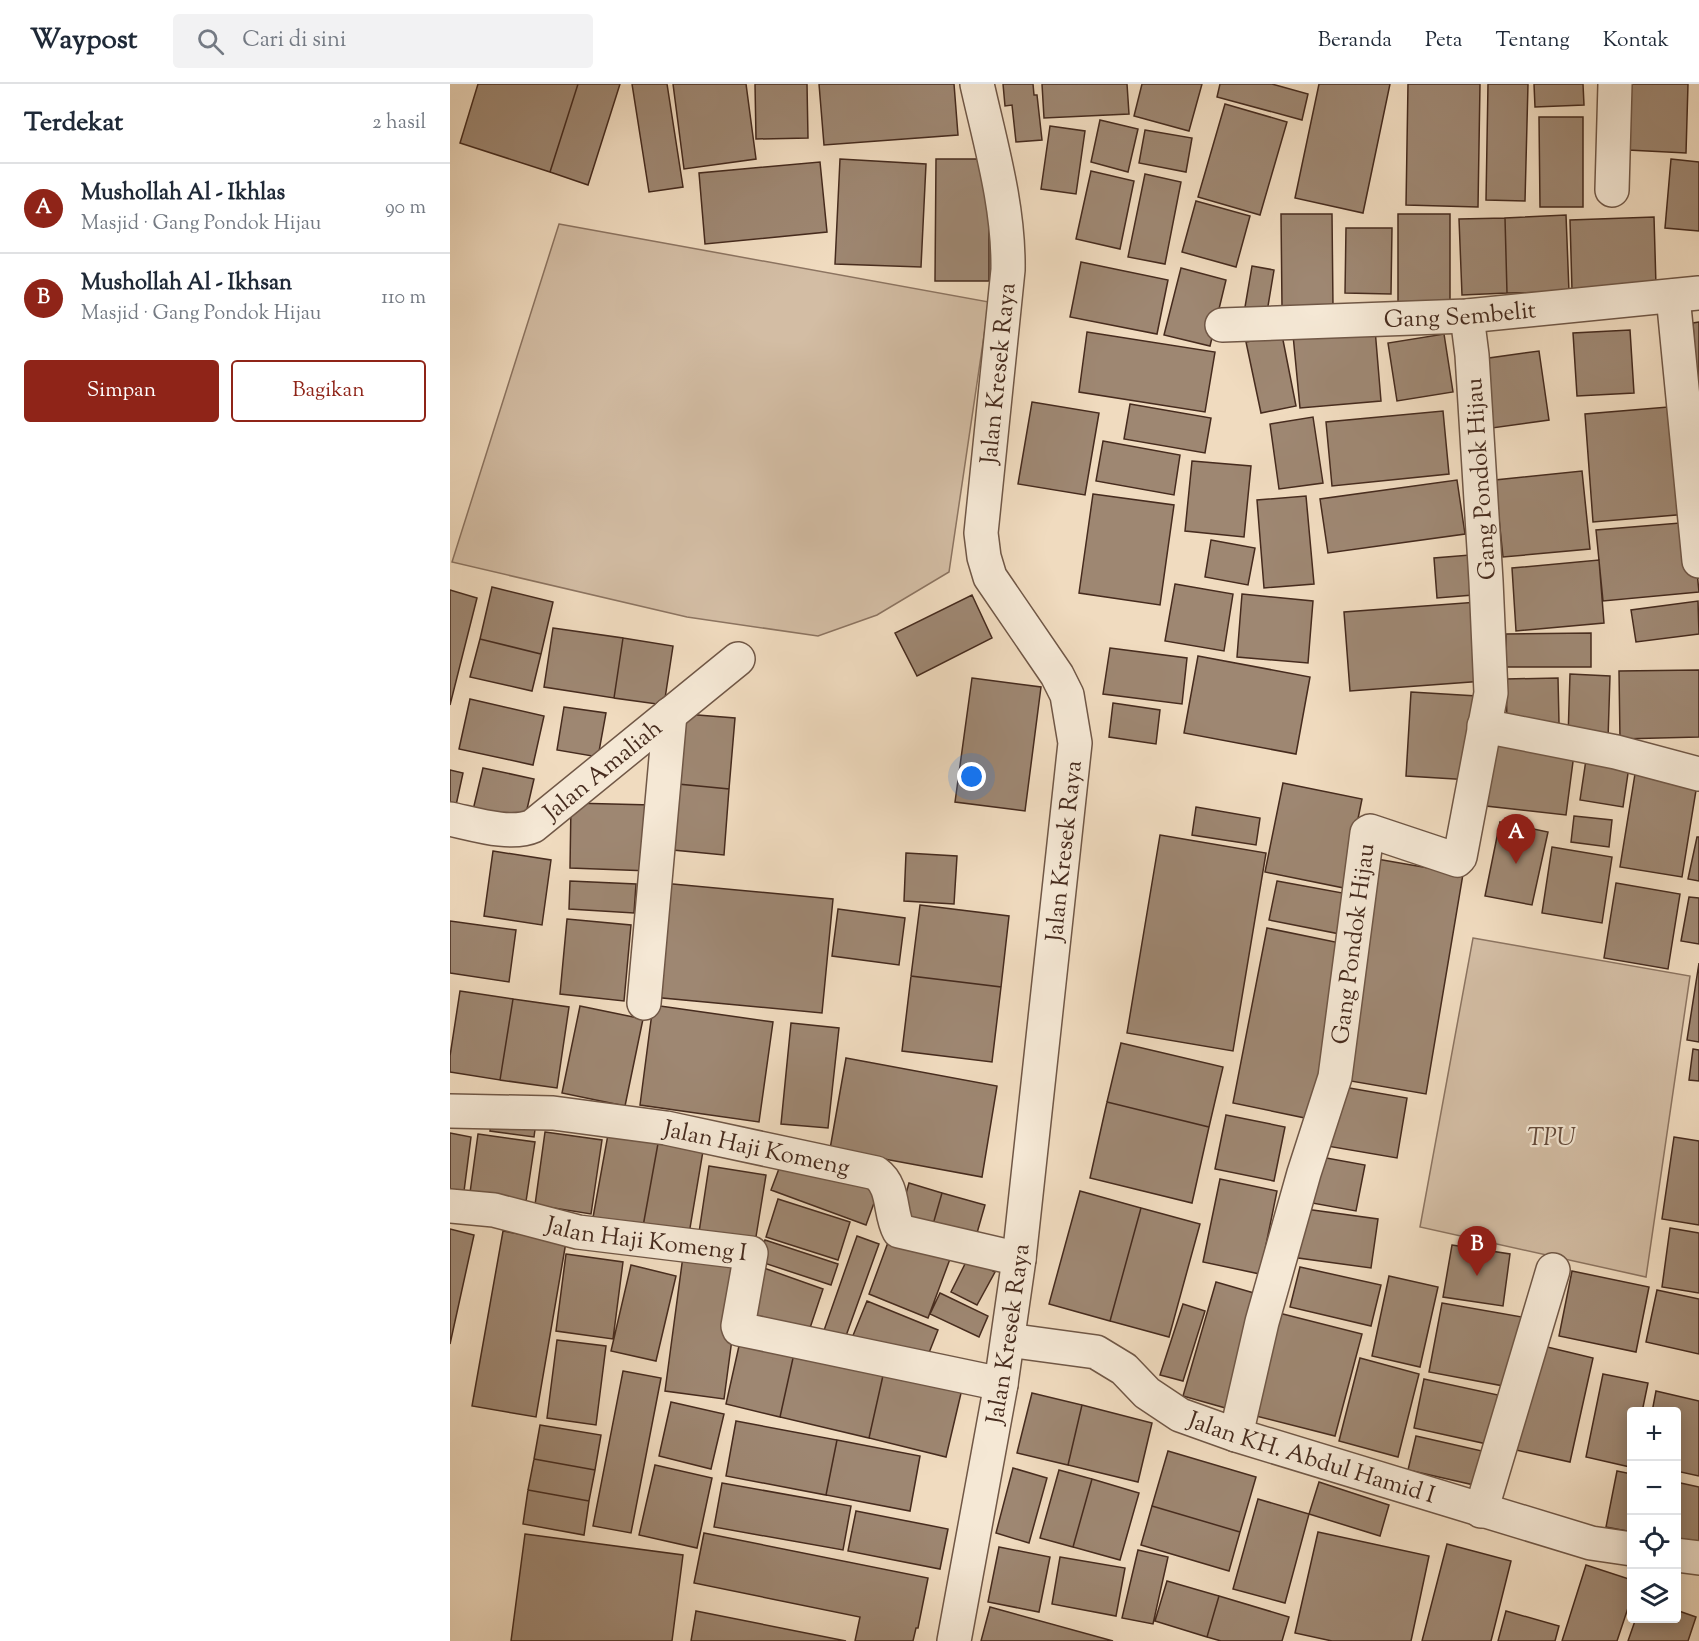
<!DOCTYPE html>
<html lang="id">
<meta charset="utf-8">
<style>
body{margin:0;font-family:"Sorts Mill Goudy",serif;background:#f2f2f3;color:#1f2937}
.controls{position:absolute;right:18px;bottom:18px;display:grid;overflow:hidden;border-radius:6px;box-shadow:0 3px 15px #0003}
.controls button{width:54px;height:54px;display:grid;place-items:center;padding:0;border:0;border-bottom:2px solid #e0e1e3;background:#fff;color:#1f2937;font:30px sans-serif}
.you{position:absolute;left:522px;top:693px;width:21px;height:21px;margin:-15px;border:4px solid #fff;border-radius:50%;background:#1a73e8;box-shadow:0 0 0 9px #1a73e833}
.badge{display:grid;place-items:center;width:39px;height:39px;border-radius:50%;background:#8f2418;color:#fff;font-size:20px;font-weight:700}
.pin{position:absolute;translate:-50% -50px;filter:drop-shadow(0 2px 3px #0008)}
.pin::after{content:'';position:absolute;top:32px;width:21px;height:18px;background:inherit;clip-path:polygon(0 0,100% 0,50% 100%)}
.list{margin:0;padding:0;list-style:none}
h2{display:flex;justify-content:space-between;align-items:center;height:78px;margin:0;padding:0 24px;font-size:26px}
h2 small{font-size:20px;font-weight:400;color:#747a83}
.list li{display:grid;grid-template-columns:39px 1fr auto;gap:18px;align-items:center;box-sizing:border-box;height:90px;padding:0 24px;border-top:2px solid #e0e1e3}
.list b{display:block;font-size:22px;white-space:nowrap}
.list p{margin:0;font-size:20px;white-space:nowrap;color:#747a83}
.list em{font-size:20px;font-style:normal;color:#747a83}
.actions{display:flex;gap:12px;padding:18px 24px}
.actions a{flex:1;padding:14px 0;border:2px solid #8f2418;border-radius:6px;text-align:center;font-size:21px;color:#8f2418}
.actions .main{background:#8f2418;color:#fff}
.icon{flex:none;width:33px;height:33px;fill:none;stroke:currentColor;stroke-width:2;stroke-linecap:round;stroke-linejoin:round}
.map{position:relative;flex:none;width:1249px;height:1557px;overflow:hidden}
header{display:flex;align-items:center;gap:36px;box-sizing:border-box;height:84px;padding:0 30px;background:#fff;border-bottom:2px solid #e0e1e3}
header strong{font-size:28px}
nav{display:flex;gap:33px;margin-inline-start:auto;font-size:21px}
.search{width:420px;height:54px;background:#f2f2f3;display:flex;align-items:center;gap:15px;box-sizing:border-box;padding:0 21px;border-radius:6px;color:#747a83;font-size:22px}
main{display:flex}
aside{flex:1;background:#fff}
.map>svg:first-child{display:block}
.green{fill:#d3bda4;stroke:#8c7461;stroke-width:1.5}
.building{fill:#9e8772;stroke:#462b1e;stroke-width:1.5}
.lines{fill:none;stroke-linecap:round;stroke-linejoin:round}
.minor-casing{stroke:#705746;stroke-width:36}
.tertiary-casing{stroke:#705746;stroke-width:36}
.minor{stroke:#f5e8d5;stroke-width:33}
.tertiary{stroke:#f5e8d5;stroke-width:33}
.labels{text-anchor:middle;stroke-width:4.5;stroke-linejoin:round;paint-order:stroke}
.street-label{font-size:24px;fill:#462b1e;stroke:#f5e8d5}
.park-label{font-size:24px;font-style:italic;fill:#624839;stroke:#f5e8d5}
</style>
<header>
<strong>Waypost</strong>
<div class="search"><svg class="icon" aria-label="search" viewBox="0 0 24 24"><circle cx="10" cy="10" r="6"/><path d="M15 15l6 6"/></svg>Cari di sini</div>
<nav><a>Beranda</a><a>Peta</a><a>Tentang</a><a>Kontak</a></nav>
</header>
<main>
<aside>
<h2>Terdekat<small>2 hasil</small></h2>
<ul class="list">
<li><span class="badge">A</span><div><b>Mushollah Al - Ikhlas</b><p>Masjid · Gang Pondok Hijau</p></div><em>90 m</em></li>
<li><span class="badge">B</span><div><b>Mushollah Al - Ikhsan</b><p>Masjid · Gang Pondok Hijau</p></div><em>110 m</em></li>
</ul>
<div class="actions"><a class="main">Simpan</a><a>Bagikan</a></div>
</aside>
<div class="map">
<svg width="1249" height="1557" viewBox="0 0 1249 1557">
<rect width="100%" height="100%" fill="#f0dbbf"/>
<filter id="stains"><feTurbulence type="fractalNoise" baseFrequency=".00333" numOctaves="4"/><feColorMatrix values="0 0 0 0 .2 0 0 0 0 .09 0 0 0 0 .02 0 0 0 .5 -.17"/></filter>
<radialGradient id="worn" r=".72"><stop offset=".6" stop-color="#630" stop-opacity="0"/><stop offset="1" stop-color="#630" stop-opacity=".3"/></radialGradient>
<path class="green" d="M109 140 539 218 499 488 427 531 368 552 237 533 2 478Z
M1023 854 1240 892 1196 1193 970 1143Z"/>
<path class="building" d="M28 0H128L100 88 10 59Z
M128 0H170L138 101 100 88Z
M182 0H217L233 103 199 108Z
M223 0H296L306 75 234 85Z
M305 0H357L358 54 306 55Z
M369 0H504L508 51 374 61Z
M553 0H583L584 11H587L592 56 566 58 562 21 555 22Z
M592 0H677L679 30 594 34Z
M692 0H752L739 47 684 32Z
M770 0H822L858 10 852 36 767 13Z
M869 0H940L913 129 845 114Z
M958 0H1030L1028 123 956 121Z
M1038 0H1078L1075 117 1036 116Z
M1084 0H1133L1134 21 1085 23Z
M1180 0H1238L1236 69 1178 66Z
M775 20 837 38 810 131 748 113Z
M1089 33H1133V123H1090Z
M650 36 688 45 678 88 641 78Z
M600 42 635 47 626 110 591 105Z
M695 46 742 54 736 88 689 79Z
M390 75 476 80 471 183 385 180Z
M486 75H539V197H485Z
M1221 75 1249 78V147L1215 144Z
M370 78 377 148 255 160 249 89Z
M641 87 684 97 670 165 626 155Z
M695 90 731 98 715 180 678 173Z
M746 117 800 132 786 183 732 168Z
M831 130H882L883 222 832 223Z
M948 130H1000V226H948Z
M1116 131 1119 208 1057 209 1055 134Z
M1204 133 1206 202 1122 206 1120 136Z
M1055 134 1057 209 1012 211 1009 135Z
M896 144H942L941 210 895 209Z
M631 178 718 196 707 250 620 233Z
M802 182 824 186 817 228 795 223Z
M731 184 776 196 760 262 714 251Z
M1249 238V316H1247L1243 239Z
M925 245 931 317 850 324 843 251Z
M1180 246 1184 309 1127 312 1123 249Z
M637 248 765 268 755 328 629 308Z
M994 250 1003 308 947 317 938 259Z
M832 251 846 322 811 329 796 258Z
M1089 267 1099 336 1042 344 1032 275Z
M582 318 649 329 635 411 568 400Z
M680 320 761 334 755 369 674 355Z
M1230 322 1238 430 1143 438 1135 330Z
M993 327 999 390 882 402 876 338Z
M863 333 873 399 829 405 820 340Z
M653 357 730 371 724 411 646 397Z
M742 377 801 382 794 453 735 447Z
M1132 387 1140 465 1053 473 1045 396Z
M1007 396 1015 450 878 469 870 415Z
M643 410 724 421 710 521 629 509Z
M856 412 864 500 814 504 807 416Z
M1242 438 1249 508 1153 517 1146 446Z
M761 456 805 464 798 501 755 493Z
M1020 471 1023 511 987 514 984 474Z
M1149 476 1154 539 1066 547 1062 484Z
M725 500 783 510 774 567 715 557Z
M42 503 103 518 91 570 30 555Z
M0 506 27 514 0 621Z
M792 510 863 517 858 579 787 573Z
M522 511 542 554 467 592 445 549Z
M1248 517 1249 550 1186 558 1181 526Z
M1028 518 1034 597 900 607 894 528Z
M103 544 173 554 164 614 94 603Z
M1141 549V583H1056V550Z
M173 554 223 562 214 621 164 614Z
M30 555 91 570 82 607 20 593Z
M660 564 737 574 732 620 653 610Z
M748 572 860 593 846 670 734 649Z
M1249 586V653L1170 655 1169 587Z
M1120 590 1160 592 1158 655 1118 654Z
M522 594 591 603 575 727 505 718Z
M1108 594 1109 639H1057L1056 595Z
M961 608 1027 612 1021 696 956 692Z
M20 615 94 632 83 681 9 665Z
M663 619 710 626 706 660 659 653Z
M114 623 156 629 148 673 107 666Z
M235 630 285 634 279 705 228 700Z
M1044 660 1124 670 1116 731 1036 722Z
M1137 669 1180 676 1173 723 1130 716Z
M33 684 84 695 74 738 23 726Z
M0 686 13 689 5 726 0 724Z
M1185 690 1247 700 1232 793 1170 783Z
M833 699 912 715 894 804 815 788Z
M228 700 279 705 274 771 223 766Z
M121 719 202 721 200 787 120 784Z
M746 723 810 734 806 761 742 751Z
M1124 732 1162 736 1159 763 1121 758Z
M1050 738 1098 748 1082 821 1035 812Z
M710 751 816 769 783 967 677 949Z
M1247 753H1249V797L1238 795Z
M1102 763 1162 773 1152 839 1092 829Z
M43 767 101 776 92 841 34 832Z
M456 769 507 772 504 820 454 817Z
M927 775 1013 790 976 1010 889 995Z
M120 797 186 800 184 829 119 825Z
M827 797 898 810 890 850 819 836Z
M212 799 383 815 372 929 202 913Z
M1166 799 1230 810 1218 885 1154 874Z
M1239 813 1249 814V860L1231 857Z
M470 821 559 832 551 903 461 892Z
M388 825 455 834 449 881 382 872Z
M117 835 181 841 174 917 110 910Z
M0 837 66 846 59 898 0 889Z
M817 844 895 860 860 1035 783 1019Z
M1249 879V958L1237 956Z
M461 892 551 903 542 978 452 967Z
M10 907 63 915 50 996 0 988V972Z
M63 915 119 923 107 1004 50 996Z
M203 921 323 938 309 1038 190 1021Z
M130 922 193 935 175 1022 112 1009Z
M341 939 389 944 378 1044 331 1040Z
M671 959 773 983 759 1043 657 1018Z
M1243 965 1249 966V997L1239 996Z
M396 974 547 1002 532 1093 380 1065Z
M888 1002 957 1014 947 1074 877 1062Z
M657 1018 759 1043 742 1119 640 1094Z
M776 1031 835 1043 824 1097 765 1085Z
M42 1032 86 1038 84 1053 40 1047Z
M159 1045 209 1054 192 1148 142 1139Z
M95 1048 152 1056 141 1130 85 1121Z
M0 1049 21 1053 13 1115 0 1114Z
M28 1050 85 1058 75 1124 19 1116Z
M1224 1053 1249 1057V1141L1212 1135Z
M209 1054 254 1061 238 1156 192 1148Z
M860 1071 915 1081 906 1127 851 1117Z
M333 1074 428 1108 416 1141 321 1106Z
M259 1082 316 1091 304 1165 248 1155Z
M770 1095 827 1107 810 1190 753 1178Z
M459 1099 492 1109 482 1144 449 1134Z
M630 1107 691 1124 660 1237 599 1220Z
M492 1109 535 1121 525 1156 482 1144Z
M328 1115 400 1138 388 1176 316 1153Z
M691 1124 750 1140 719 1253 660 1237Z
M848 1124 928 1135 921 1184 841 1173Z
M1220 1144 1249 1149V1209L1212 1203Z
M0 1145 24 1151 0 1260Z
M53 1147 116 1158 86 1333 22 1322Z
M407 1152 429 1160 392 1263 371 1255Z
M440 1153 500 1175 478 1234 419 1210Z
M315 1156 388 1180 381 1201 308 1177Z
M1002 1161 1060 1170 1053 1222 993 1213Z
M116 1170 173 1178 163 1255 106 1247Z
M233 1172 292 1180 274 1315 215 1307Z
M518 1174 545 1188 527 1221 501 1208Z
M181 1181 226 1192 206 1277 161 1267Z
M311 1183 373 1205 356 1256 294 1235Z
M850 1183 931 1201 921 1242 840 1223Z
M1122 1187 1199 1203 1186 1268 1109 1252Z
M939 1192 988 1203 970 1283 922 1272Z
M766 1198 811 1211 779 1325 733 1312Z
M1207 1206 1249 1215V1270L1196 1258Z
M490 1209 538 1232 529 1253 480 1230Z
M417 1217 488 1246 473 1284 402 1254Z
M992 1219 1072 1233 1059 1303 979 1288Z
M733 1220 755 1227 733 1297 710 1291Z
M825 1228 912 1250 885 1352 798 1330Z
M291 1253 345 1265 330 1333 276 1320Z
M107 1256 156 1262 146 1341 97 1334Z
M1089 1261 1143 1274 1120 1378 1066 1366Z
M345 1265 434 1287 419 1354 330 1333Z
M910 1274 969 1290 948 1373 889 1357Z
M173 1287 211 1294 181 1449 143 1442Z
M434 1287 512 1305 496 1373 419 1354Z
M1153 1290 1198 1299 1192 1328H1182L1180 1383 1136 1373Z
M974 1295 1048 1311 1037 1360 964 1344Z
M1206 1307 1249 1317V1392L1226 1387V1328H1202Z
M582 1309 632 1321 618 1381 567 1369Z
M221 1318 274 1330 261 1385 209 1372Z
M632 1321 702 1339 688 1398 618 1381Z
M286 1337 387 1356 376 1411 276 1392Z
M90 1341 151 1351 145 1386 84 1375Z
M966 1352 1032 1367 1024 1401 958 1386Z
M387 1356 470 1372 460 1427 376 1411Z
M718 1367 806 1393 790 1448 702 1422Z
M84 1375 145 1386 139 1417 78 1406Z
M205 1381 262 1394 247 1464 189 1451Z
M563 1384 597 1394 579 1459 546 1449Z
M609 1386 642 1395 623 1463 590 1454Z
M1167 1387 1182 1390V1448L1156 1443Z
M642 1395 689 1409 670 1476 623 1463Z
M869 1398 939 1421 930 1452 859 1430Z
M1226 1398 1249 1403V1461L1226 1458Z
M272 1399 401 1422 393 1466 264 1443Z
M78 1406 139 1417 134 1451 73 1440Z
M808 1415 859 1430 835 1519 783 1505Z
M702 1422 790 1448 779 1487 691 1461Z
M406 1427 498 1445 490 1485 398 1467Z
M868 1448 979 1472 961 1557H882L845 1549Z
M254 1449 478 1494 468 1544H466L463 1557H405L410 1533 244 1499Z
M75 1450 233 1471 222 1557H61Z
M997 1460 1061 1477 1041 1557H972Z
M549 1463 600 1473 589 1528 538 1518Z
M688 1466 718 1473 703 1540 672 1534Z
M610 1473 675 1484 666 1532 602 1520Z
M1136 1481 1182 1496V1512L1167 1557H1112Z
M717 1497 769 1512 757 1553 705 1537Z
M769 1512 839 1533 832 1557H771L757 1553Z
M540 1523 663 1557H531Z
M1226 1526 1246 1533 1238 1557H1178L1186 1534H1226Z
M246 1527 396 1557H241Z
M1056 1527 1109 1542 1105 1557H1048Z"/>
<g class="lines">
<g class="minor-casing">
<g id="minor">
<path d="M1162 106 1165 0"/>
<path d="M1223 212 1249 477"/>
<path id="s1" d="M772 241 1017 232 1249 209"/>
<path d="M1034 642 1166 668 1249 690"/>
<path id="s2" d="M0 735C24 740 61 752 83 742L288 575"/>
<path d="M194 919 220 630"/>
<path id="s3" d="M0 1027 103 1029 216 1044 426 1089C445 1103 439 1129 449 1147L569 1175"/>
<path id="s4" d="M0 1122 44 1126 128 1148 301 1169 288 1242 289 1245 551 1300"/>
<path id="s5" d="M558 1256 646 1268 674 1285 697 1309 730 1331 786 1351 1141 1459 1182 1465"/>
<path id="s6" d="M786 1351 812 1238 854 1089 885 993 917 749 920 747 1007 776 1010 773 1041 609 1036 497 1022 271 1017 232"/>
<path d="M1031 1427 1103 1186"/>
<path d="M1226 1471 1249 1474"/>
</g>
</g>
<g class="tertiary-casing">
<g id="tertiary">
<path id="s7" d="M504 1557 551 1300 569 1175 625 659 617 611 607 591 540 493 534 473 531 449 558 186C559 123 541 62 527 0"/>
</g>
</g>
<use href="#minor" class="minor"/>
<use href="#tertiary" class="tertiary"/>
</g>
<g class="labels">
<g class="street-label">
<text dy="8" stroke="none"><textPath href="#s1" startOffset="238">Gang Sembelit</textPath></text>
<text dy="8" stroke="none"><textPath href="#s7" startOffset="1302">Jalan Kresek Raya</textPath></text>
<text transform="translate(1030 395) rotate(-94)" y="8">Gang Pondok Hijau</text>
<text dy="8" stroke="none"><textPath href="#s2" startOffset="174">Jalan Amaliah</textPath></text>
<text dy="8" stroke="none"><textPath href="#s7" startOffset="798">Jalan Kresek Raya</textPath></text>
<text dy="8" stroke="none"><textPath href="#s6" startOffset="506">Gang Pondok Hijau</textPath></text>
<text dy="8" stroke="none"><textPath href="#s3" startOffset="310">Jalan Haji Komeng</textPath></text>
<text dy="8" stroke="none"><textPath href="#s4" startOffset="200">Jalan Haji Komeng I</textPath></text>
<text dy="8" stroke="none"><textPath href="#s7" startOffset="312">Jalan Kresek Raya</textPath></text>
<text dy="8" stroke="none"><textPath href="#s5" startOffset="333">Jalan KH. Abdul Hamid I</textPath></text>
</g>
<g class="park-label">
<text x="1102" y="1061">TPU</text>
</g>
</g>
<rect width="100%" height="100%" filter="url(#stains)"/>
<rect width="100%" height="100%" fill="url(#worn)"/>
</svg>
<div class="controls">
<button>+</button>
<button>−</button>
<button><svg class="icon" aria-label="locate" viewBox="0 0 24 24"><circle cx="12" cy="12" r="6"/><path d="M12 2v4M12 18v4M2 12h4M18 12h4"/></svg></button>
<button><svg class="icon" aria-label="layers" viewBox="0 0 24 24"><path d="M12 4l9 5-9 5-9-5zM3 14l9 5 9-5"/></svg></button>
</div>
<div class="you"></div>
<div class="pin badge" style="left:1066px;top:780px">A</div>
<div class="pin badge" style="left:1027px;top:1192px">B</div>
</div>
</main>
